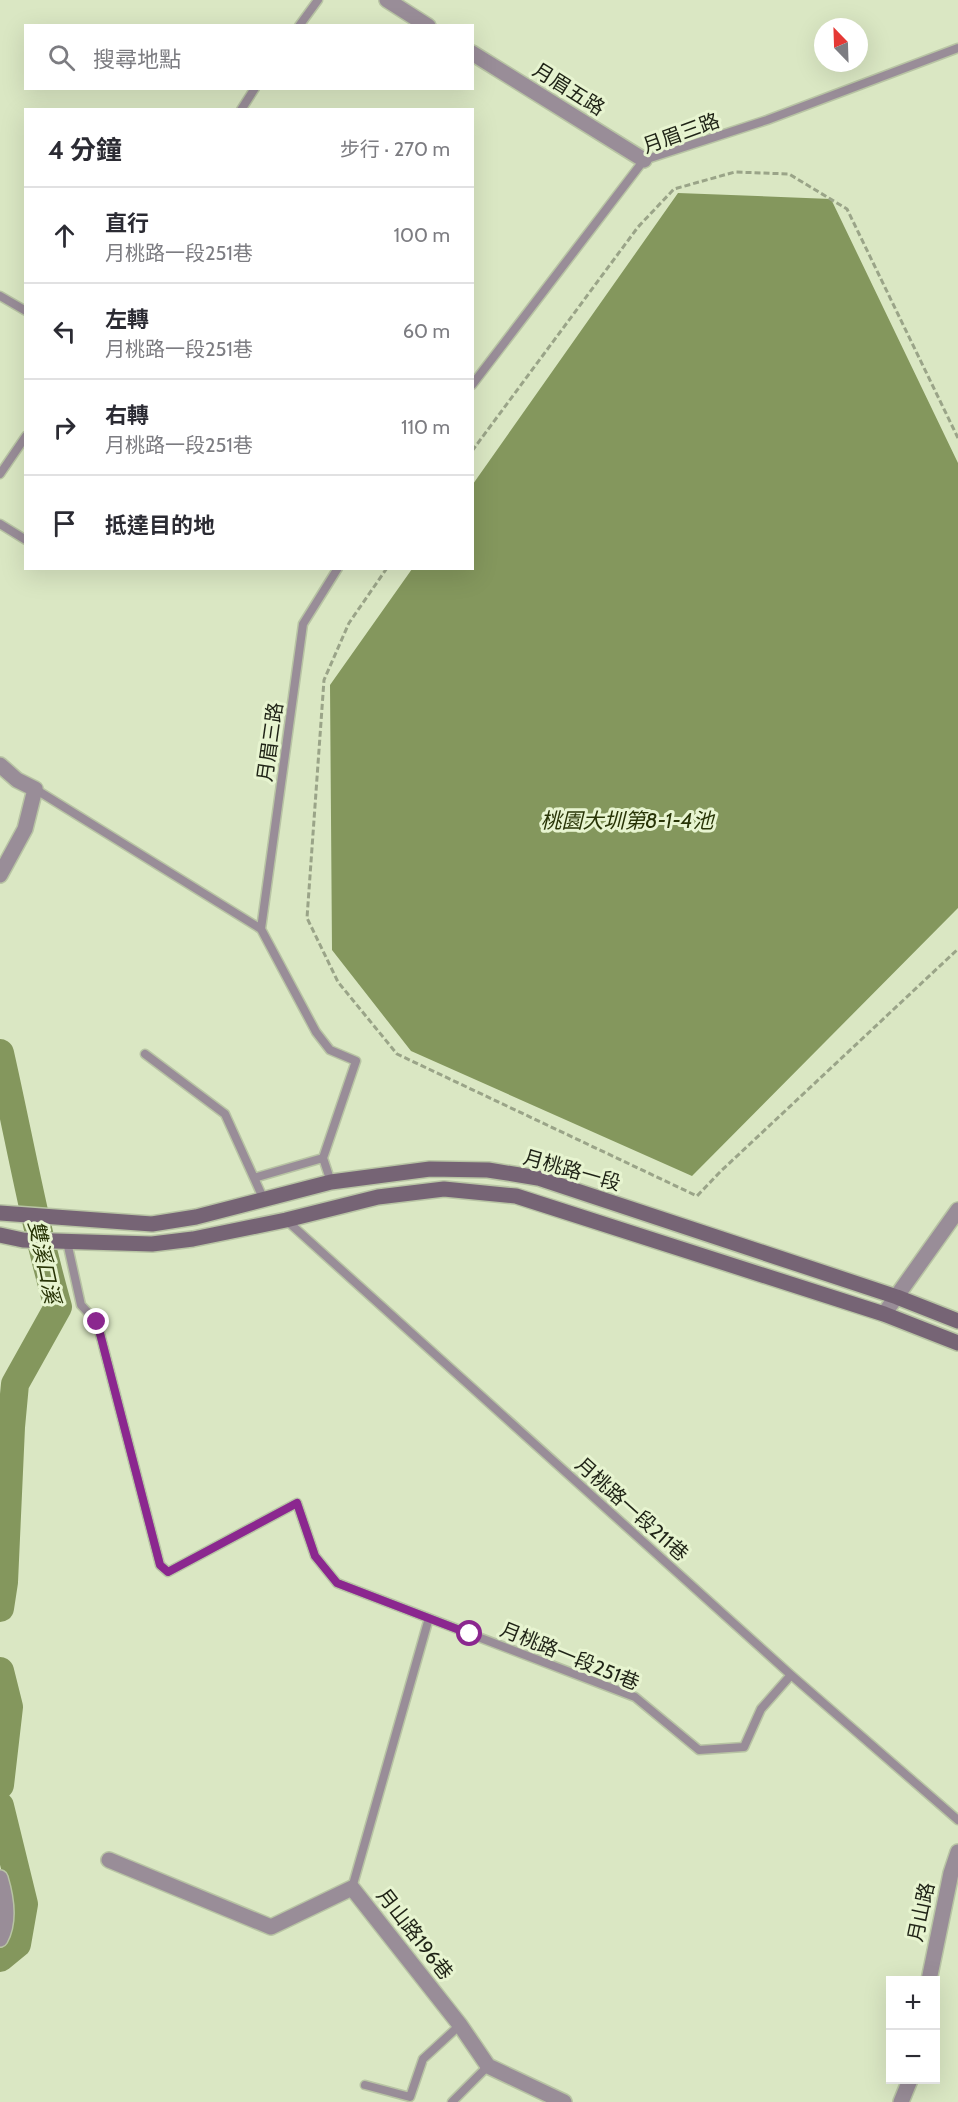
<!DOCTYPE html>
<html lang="zh-TW">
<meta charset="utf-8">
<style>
body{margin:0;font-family:Cabin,"Noto Sans TC",sans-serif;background:#f7f7f7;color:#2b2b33}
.controls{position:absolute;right:18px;bottom:18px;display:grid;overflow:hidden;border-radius:0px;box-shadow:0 6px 24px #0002}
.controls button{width:54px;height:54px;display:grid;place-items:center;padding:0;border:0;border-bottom:2px solid #e1e1e2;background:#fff;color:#2b2b33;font:30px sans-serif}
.compass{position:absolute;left:814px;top:18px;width:54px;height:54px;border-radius:50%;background:#fff;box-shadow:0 6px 24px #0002;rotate:337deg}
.stop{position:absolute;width:18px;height:18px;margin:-14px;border:4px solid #8b278f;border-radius:50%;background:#fff}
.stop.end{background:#8b278f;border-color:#fff;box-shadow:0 2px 6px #0008}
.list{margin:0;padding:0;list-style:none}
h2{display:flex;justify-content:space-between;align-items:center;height:78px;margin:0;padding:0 24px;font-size:26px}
h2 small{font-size:20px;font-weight:400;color:#7c7c81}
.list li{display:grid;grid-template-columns:39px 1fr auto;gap:18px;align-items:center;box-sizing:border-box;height:96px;padding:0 24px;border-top:2px solid #e1e1e2}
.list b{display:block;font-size:22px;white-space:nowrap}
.list p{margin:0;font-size:20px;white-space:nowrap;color:#7c7c81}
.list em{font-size:20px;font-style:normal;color:#7c7c81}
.icon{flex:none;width:33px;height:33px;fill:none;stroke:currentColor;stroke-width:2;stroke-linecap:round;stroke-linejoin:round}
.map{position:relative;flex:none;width:958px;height:2102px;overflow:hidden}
.search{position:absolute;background:#fff;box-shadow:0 6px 24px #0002;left:24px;top:24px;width:450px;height:66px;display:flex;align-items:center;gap:15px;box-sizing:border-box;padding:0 21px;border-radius:0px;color:#7c7c81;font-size:22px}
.panel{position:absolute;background:#fff;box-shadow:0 6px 24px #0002;left:24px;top:108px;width:450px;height:462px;border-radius:0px}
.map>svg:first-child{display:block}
.water{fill:#84975d}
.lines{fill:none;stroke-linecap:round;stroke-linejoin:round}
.river{stroke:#84975d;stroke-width:28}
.lane-casing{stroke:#b8c4a4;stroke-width:11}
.street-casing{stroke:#b8c4a4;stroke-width:18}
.secondary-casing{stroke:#b8c4a4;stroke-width:18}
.path{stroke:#9aa488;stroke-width:3;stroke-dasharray:6 3;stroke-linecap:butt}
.lane{stroke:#998d98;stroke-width:8}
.street{stroke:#998d98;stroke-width:15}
.secondary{stroke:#766475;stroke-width:15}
.route{stroke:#8b278f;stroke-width:8}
.labels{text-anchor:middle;stroke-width:6;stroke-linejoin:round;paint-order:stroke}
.street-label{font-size:20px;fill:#1f2316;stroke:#e7f4d0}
.water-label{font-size:21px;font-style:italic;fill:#283406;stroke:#e7f4d0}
</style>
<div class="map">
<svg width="958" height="2102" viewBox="0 0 958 2102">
<rect width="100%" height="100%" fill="#dae7c3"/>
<path class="water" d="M678 193 831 199 958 463V908L692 1176 411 1051 332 950 330 685 412 569 472 568 473 484Z"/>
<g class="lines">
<path class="river" d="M0 1053C19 1137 34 1223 58 1307L15 1384 11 1427 4 1582 0 1608
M0 1671 9 1707 0 1785
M0 1806 24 1904 17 1944 0 1958"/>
<g class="lane-casing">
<path id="lane" d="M299 26 318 0
M241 110 255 88
M0 296 26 311
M472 385 644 160 767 120 958 48
M0 474 26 436
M0 524 26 540
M35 789 261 929 303 624 338 568
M261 929 316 1032 330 1050 356 1061 323 1158 331 1182
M145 1054 225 1114 264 1200
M254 1178 323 1158
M286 1220 791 1675 958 1820
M67 1242 81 1305 97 1322 160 1565 168 1572 297 1503 315 1556 337 1583 635 1697 699 1750 744 1747 761 1709 791 1675
M352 1888 429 1618
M365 2085 410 2097 423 2059 460 2025
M452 2102 488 2066"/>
</g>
<g class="street-casing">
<path id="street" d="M387 0 428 26
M472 53 644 160
M0 765 17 780 35 789 25 829 0 875
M884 1314 958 1210
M109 1860 271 1927 352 1888 460 2025 488 2066 564 2102
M0 1878C6 1898 10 1921 0 1939
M929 1980 951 1873 958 1852
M901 2102 910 2080"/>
</g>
<g class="secondary-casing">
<path id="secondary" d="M0 1213 152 1224 196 1217 331 1182 430 1169 488 1170 538 1178 897 1297 958 1321
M0 1235 23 1240 152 1244 193 1239 286 1220 378 1197 444 1189 516 1196 884 1314 958 1343"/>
</g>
<path class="path" d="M472 451 638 227 674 189 735 172 789 174 847 209 958 438
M387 568 349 623 324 680 307 918 338 982 397 1054 697 1196 721 1171 958 949"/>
<use href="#lane" class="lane"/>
<use href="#street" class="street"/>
<use href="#secondary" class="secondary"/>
</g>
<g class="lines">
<path class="route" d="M97 1322 160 1565 168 1572 297 1503 315 1556 337 1583 470 1634"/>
</g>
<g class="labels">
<g class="street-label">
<text transform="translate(569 89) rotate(32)" y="7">月眉五路</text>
<text transform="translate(681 133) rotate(-20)" y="7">月眉三路</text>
<text transform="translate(270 742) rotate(-82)" y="7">月眉三路</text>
<text transform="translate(572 1170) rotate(16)" y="7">月桃路一段</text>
<text transform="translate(632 1509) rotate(42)" y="7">月桃路一段211巷</text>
<text transform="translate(570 1656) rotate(22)" y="7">月桃路一段251巷</text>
<text transform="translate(921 1912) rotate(-78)" y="7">月山路</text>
<text transform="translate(415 1934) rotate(52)" y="7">月山路196巷</text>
</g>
<g class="water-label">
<text x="627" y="828">桃園大圳第8-1-4池</text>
<text transform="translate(44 1262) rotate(78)" y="7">雙溪口溪</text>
</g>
</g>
</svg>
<div class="controls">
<button>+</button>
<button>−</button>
</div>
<svg class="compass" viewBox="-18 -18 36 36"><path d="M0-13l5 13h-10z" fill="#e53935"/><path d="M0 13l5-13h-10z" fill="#7c7c81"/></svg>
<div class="stop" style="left:470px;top:1634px"></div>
<div class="stop end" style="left:97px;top:1322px"></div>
<div class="search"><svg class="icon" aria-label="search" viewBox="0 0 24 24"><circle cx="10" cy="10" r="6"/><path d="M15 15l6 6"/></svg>搜尋地點</div>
<section class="panel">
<h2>4 分鐘<small>步行 · 270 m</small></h2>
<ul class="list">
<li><svg class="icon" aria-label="ahead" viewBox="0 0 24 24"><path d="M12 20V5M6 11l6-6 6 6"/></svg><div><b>直行</b><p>月桃路一段251巷</p></div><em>100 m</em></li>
<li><svg class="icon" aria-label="left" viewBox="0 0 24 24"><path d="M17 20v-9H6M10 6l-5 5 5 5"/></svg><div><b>左轉</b><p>月桃路一段251巷</p></div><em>60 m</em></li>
<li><svg class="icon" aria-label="right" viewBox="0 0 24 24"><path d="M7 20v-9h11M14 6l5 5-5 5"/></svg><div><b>右轉</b><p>月桃路一段251巷</p></div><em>110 m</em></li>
<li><svg class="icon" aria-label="arrive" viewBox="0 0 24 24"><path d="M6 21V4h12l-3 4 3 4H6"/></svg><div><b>抵達目的地</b></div></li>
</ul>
</section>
</div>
